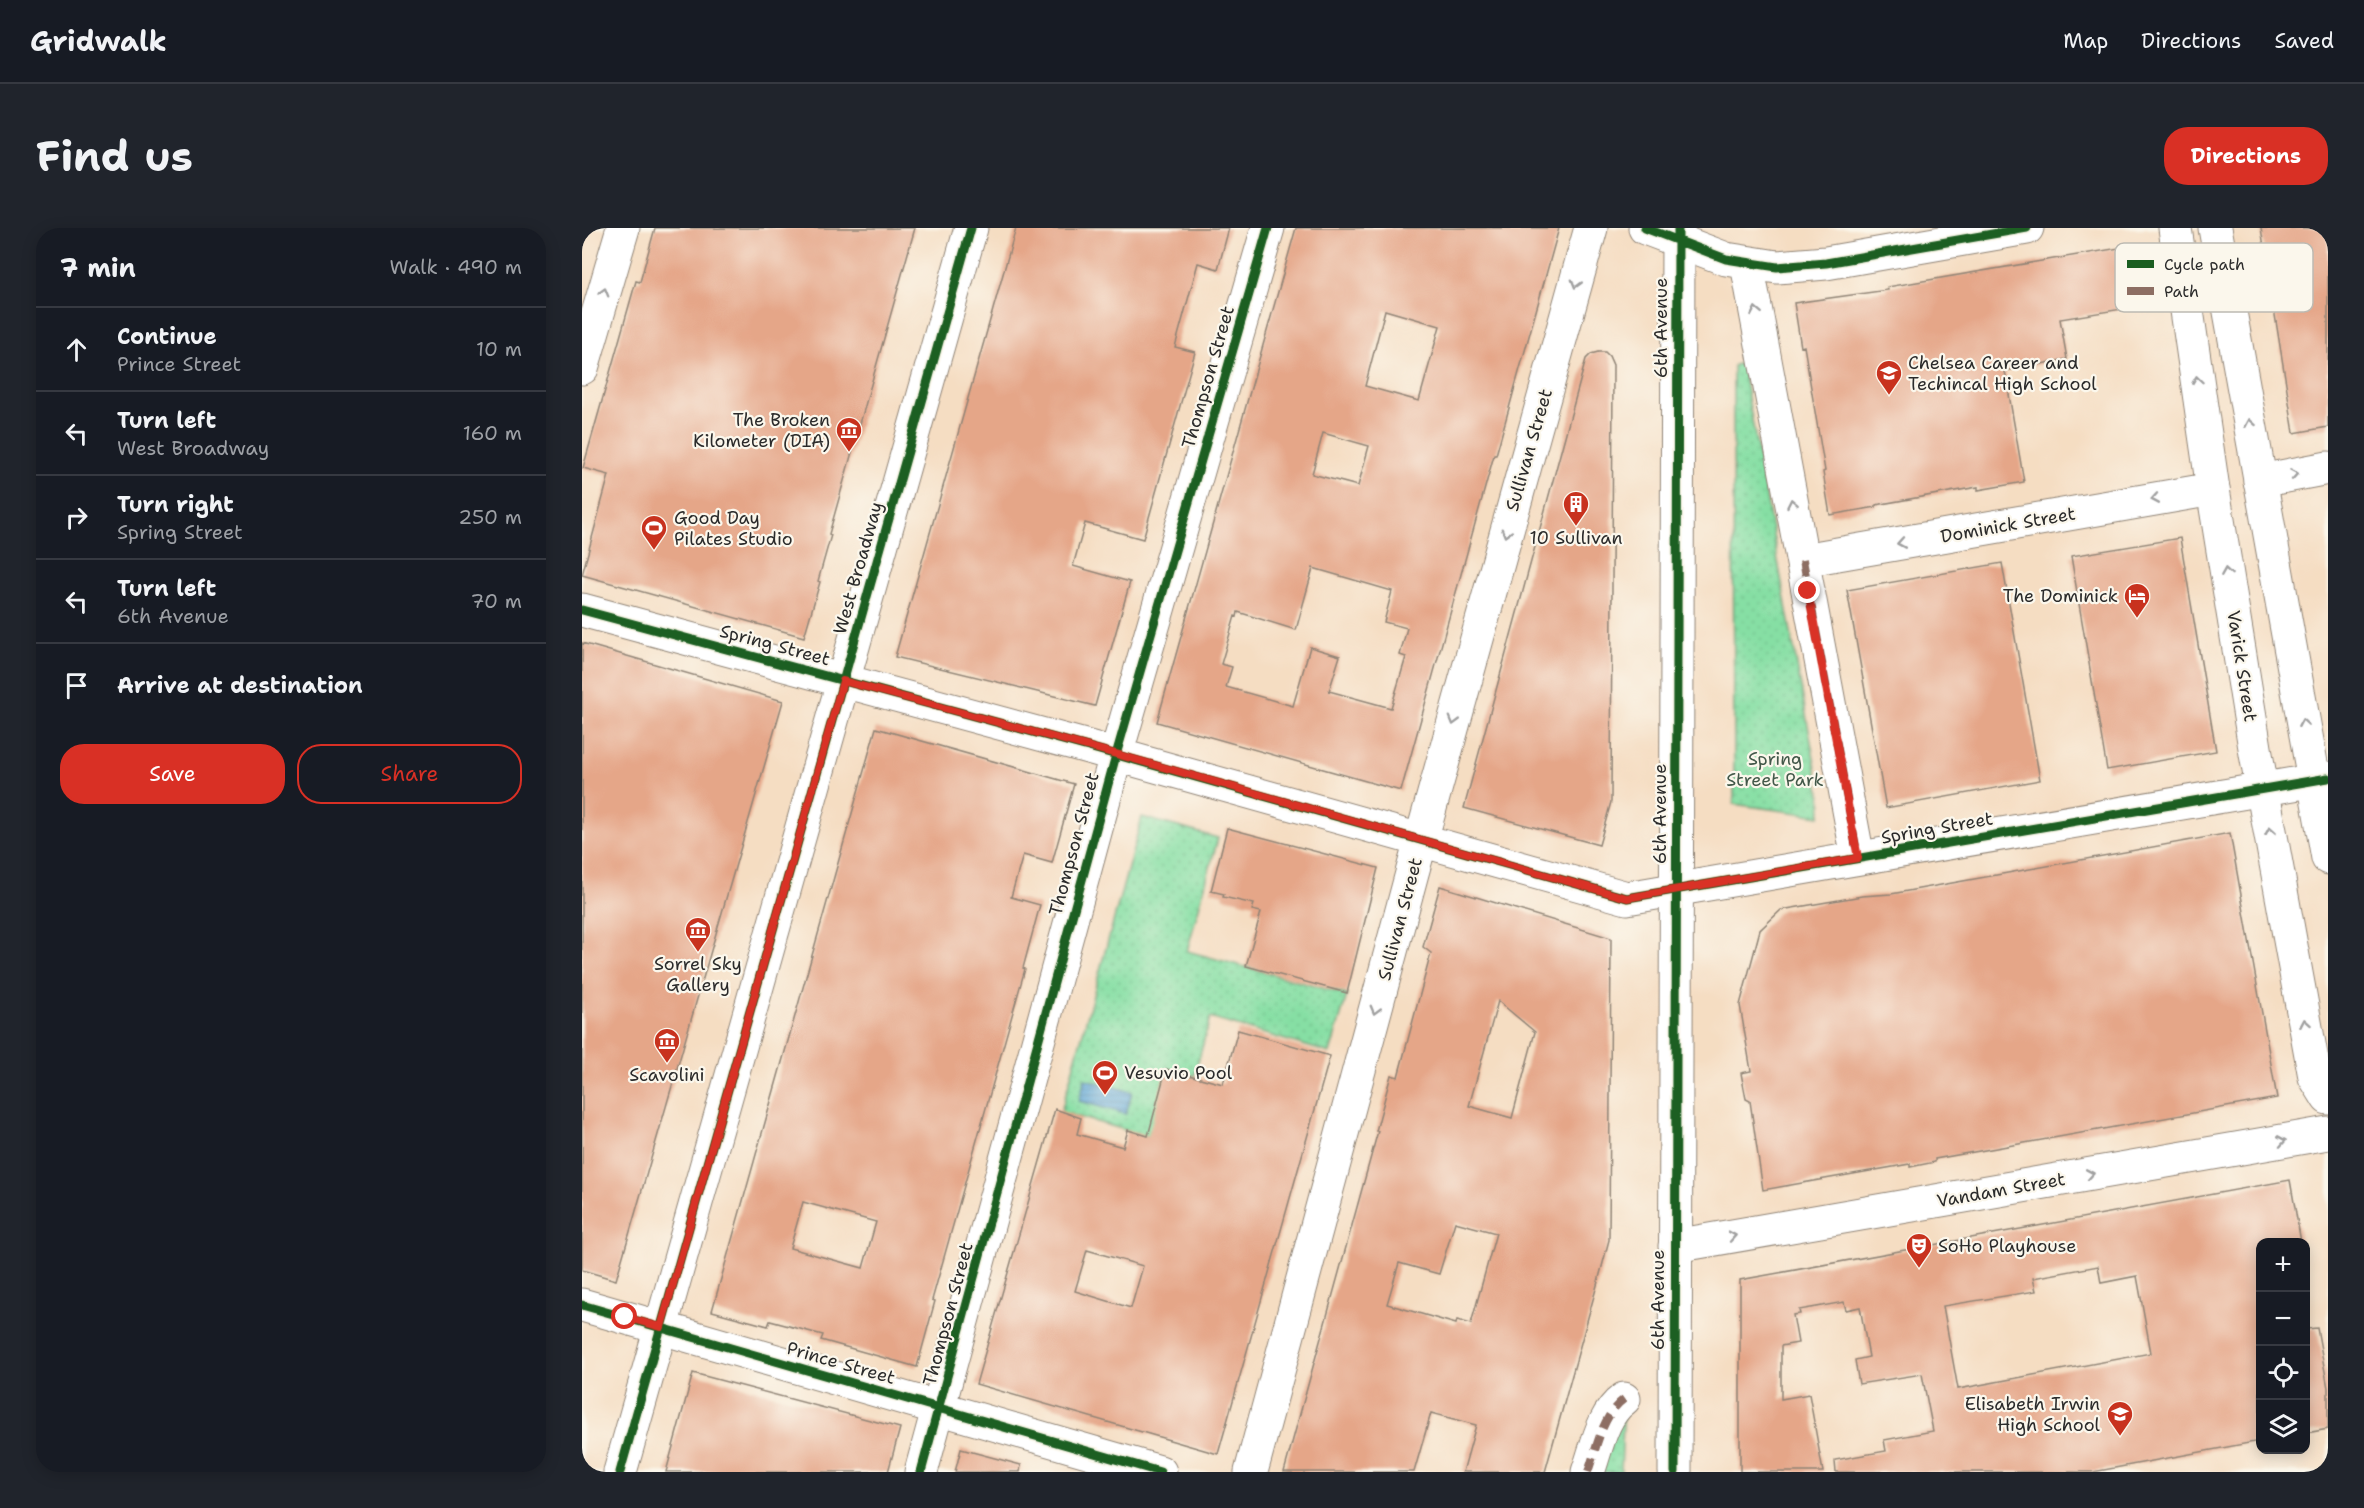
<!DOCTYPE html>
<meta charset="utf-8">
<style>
body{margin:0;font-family:"Shantell Sans",sans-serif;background:#20242c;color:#f1f3f6}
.controls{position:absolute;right:18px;bottom:18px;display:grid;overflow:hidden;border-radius:12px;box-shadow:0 3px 15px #0003}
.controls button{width:54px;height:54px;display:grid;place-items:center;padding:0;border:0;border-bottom:2px solid #363941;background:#171b24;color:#f1f3f6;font:30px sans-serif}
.stop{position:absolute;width:18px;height:18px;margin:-14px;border:4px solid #d93025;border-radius:50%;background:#fff}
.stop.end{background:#d93025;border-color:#fff;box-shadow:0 2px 6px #0008}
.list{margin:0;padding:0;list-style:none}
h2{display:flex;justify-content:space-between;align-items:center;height:78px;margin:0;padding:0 24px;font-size:26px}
h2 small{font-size:20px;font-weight:400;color:#9ea1a6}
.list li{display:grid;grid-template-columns:39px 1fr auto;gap:18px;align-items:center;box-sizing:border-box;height:84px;padding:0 24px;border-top:2px solid #363941}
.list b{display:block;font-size:22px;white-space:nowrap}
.list p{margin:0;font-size:20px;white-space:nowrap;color:#9ea1a6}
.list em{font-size:20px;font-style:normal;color:#9ea1a6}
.actions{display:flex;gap:12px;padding:18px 24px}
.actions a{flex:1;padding:14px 0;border:2px solid #d93025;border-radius:24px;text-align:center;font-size:21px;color:#d93025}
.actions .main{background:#d93025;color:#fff}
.icon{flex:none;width:33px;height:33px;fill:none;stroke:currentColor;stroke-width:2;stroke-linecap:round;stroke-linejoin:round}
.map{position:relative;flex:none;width:1746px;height:1244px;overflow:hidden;border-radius:24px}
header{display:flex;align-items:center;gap:36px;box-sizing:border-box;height:84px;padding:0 30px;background:#171b24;border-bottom:2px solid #363941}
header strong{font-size:28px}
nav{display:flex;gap:33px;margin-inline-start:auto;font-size:21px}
.intro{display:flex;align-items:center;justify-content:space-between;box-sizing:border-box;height:144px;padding:0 36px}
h1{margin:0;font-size:42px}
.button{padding:15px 27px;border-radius:24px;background:#d93025;color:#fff;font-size:21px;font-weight:700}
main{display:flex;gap:36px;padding:0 36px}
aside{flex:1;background:#171b24;border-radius:24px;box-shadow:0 3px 15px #0003}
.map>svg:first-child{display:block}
.park{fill:url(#park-dots);stroke:#588568;stroke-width:1.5}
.water{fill:url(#water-rules);stroke:#466a82;stroke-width:1.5}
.building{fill:#e5a688;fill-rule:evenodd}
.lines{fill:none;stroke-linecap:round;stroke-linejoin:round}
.minor-casing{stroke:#908476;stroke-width:35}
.major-casing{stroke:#908476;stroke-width:35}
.minor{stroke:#fff;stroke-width:33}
.major{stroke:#fff;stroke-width:33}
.quiet{stroke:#8d6e63;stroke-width:8;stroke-dasharray:15 8;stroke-linecap:butt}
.cycleway-casing{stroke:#fbf7ec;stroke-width:13}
.cycleway{stroke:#1b5e20;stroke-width:9}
.oneway{stroke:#a0a0a0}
.route{stroke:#d93025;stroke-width:8}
.labels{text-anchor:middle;stroke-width:4.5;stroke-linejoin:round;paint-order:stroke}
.street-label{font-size:18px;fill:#2b2b2b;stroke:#fbf7ec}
.poi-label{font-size:18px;fill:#2b2b2b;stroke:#fbf7ec;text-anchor:start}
.park-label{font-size:18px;fill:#425849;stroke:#fbf7ec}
.key{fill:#fbf7ec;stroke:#bdbab2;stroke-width:1.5}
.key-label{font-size:16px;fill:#2b2b2b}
</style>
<header>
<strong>Gridwalk</strong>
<nav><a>Map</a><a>Directions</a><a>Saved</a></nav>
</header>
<div class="intro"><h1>Find us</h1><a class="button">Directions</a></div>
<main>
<aside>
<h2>7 min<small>Walk · 490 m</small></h2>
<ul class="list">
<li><svg class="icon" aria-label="ahead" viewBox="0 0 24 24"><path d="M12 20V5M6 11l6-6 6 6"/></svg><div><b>Continue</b><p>Prince Street</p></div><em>10 m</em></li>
<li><svg class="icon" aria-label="left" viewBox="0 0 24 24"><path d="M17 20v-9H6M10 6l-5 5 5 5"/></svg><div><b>Turn left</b><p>West Broadway</p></div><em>160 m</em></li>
<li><svg class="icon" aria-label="right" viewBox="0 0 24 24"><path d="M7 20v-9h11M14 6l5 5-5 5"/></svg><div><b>Turn right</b><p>Spring Street</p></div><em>250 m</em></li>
<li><svg class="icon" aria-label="left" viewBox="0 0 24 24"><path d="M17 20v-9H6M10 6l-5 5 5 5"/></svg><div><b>Turn left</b><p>6th Avenue</p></div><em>70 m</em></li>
<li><svg class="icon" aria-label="arrive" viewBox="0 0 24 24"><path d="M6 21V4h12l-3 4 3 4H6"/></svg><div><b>Arrive at destination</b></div></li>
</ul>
<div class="actions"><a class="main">Save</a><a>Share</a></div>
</aside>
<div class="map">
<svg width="1746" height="1244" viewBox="0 0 1746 1244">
<defs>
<pattern id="park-dots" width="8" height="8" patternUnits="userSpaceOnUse" patternTransform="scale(1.5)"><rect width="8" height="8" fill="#86dfa4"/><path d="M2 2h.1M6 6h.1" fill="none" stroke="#74c08d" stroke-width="1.8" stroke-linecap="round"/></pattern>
<pattern id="water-rules" width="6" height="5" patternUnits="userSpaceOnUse" patternTransform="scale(1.5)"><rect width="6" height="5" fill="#61a9d8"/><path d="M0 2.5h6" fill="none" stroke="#508aaf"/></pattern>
</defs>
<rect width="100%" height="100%" fill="#fbf7ec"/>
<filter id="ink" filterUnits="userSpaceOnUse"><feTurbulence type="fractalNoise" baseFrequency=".0167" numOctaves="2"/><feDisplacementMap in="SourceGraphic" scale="12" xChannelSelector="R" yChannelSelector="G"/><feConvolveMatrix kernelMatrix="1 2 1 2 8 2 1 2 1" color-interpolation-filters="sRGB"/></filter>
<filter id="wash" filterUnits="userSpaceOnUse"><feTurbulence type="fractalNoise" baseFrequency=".008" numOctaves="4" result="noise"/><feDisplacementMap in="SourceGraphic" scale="24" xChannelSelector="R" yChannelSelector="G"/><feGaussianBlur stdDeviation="1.35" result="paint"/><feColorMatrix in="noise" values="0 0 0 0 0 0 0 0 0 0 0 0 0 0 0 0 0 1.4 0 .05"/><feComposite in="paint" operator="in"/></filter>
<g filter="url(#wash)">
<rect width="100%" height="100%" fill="#f5ddc2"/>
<path class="park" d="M1155 136 1160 137 1240 574 1238 588 1152 576 1151 138Z
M560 589 636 610 605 723 765 767 748 825 628 790 594 916 479 884Z
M1042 1171 1039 1244H1006Z"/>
<path class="water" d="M503 851 550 864 544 886 497 873Z"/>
<g id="blocks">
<path class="building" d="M73 0H333L247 306 249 307 236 353 238 354 222 409 0 347 27 247 1 240 54 53 58 54Z
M434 0H647L636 41 616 35 593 119 613 124 561 311 503 295 491 338 548 354 513 478 313 429Z
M714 0H977L914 227H912L819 563 575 494ZM803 82 858 98 837 173 783 158ZM741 205 787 218 776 258 730 246ZM731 340 810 363 802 394 825 400 818 427 824 429 809 480 747 463 758 428 728 419 711 478 644 459 650 439 639 436 653 388 655 389 656 384 714 402Z
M1679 0H1746V199L1712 205Z
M1549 18 1559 78 1478 91 1485 131 1423 143 1442 254 1396 262V259L1294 277V279L1248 287 1241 244 1243 243 1222 118 1219 119 1212 75 1306 62 1305 59Z
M1016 124H1023L1027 128 1031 137 1029 574 1017 617 882 580 1004 131 1009 126Z
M1598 310 1634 523 1525 542 1489 328Z
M1420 335 1458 552 1304 580 1265 362Z
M0 415 201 473 34 1052 0 1042Z
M294 500 492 556 470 635 441 627 429 669 458 677 441 740 443 741 350 1072 353 1073 335 1139 239 1112 241 1107 188 1093 186 1098 130 1083ZM221 974 294 994 281 1040 208 1020Z
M645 600 796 640 765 765 664 738 679 684 670 682 672 676 641 669 642 666 629 663Z
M1648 605 1695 870 1353 931V934L1328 939V936L1181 962 1168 873 1164 871 1159 845 1169 843 1158 777 1178 702 1199 682 1280 668 1309 666Z
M858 658 1029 710 1027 1012 1017 1050 963 1244H881L894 1197 849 1185 832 1244H702L796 903H794L809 847 816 849 849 725 841 719ZM916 773 953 804 930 890 887 878ZM873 994 914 1005 889 1096 875 1092 874 1096 805 1076 817 1035 857 1046Z
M656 802 748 828 636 1226 394 1156 473 881 499 890 495 906 541 919 546 902 566 908 584 841 641 856ZM505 1022 561 1038 549 1080 493 1063Z
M1708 952 1719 1014H1678V1213L1511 1244H1254L1253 1232 1304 1223 1302 1212 1351 1203 1340 1146 1277 1156 1273 1132 1287 1129 1278 1079 1264 1082 1262 1074 1217 1082 1218 1086 1211 1087 1216 1115 1199 1118V1171L1227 1166 1241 1244H1158V1052ZM1516 1038 1519 1055 1555 1048 1569 1125 1376 1161 1361 1078 1454 1063 1451 1050Z
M1735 1100 1746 1160V1201L1724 1205V1101Z
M111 1145 318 1200 306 1244H84Z
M379 1221 439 1237 438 1244H373Z"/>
</g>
</g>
<g filter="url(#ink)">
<use href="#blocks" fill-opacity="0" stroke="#908476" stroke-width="1.5"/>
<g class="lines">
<g class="minor-casing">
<path id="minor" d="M1063 0 1144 31 1195 39 1244 35 1445 0
M1165 36 1276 630
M0 140 41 0
M1678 253 1746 240
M1221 332 1631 261
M0 382 510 520 1045 670 1746 550
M1093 1018 1746 905
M0 1077 578 1244
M38 1244 389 0
M339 1244 534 527 686 0
M669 1244 830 645 1009 0
M1006 1244C1015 1219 1020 1187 1042 1171"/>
</g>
<g class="major-casing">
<path id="major" d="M1593 0 1631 261 1674 526 1733 849 1746 870
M1633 0 1746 630
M1093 1244 1096 0"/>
</g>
<use href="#minor" class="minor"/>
<use href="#major" class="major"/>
<path class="quiet" d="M1221 332 1276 630
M1006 1244C1015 1219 1020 1187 1042 1171"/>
<g class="cycleway-casing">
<path id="cycleway" d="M1063 0 1144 31 1195 39 1244 35 1445 0
M0 382 510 520 1045 670 1746 550
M0 1077 578 1244
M38 1244 389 0
M339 1244 534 527 686 0
M1093 1244 1096 0"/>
</g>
<use href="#cycleway" class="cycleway"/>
</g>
<defs><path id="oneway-chevron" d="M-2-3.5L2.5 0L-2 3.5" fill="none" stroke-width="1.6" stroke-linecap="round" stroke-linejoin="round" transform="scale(1.5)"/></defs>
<g class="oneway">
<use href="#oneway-chevron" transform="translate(994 56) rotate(106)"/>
<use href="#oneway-chevron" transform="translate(22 64) rotate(-74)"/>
<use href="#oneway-chevron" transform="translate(1174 83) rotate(-101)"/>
<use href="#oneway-chevron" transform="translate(1615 152) rotate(-98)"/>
<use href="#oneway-chevron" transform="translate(1668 195) rotate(-100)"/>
<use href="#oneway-chevron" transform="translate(1712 246) rotate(-10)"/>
<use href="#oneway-chevron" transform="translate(1573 271) rotate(170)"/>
<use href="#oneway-chevron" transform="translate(1210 275) rotate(-101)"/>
<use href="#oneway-chevron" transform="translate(924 305) rotate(106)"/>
<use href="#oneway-chevron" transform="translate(1319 315) rotate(170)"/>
<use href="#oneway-chevron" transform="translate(1644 344) rotate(-99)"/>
<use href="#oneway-chevron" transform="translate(872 493) rotate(106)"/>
<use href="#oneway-chevron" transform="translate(1721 495) rotate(-100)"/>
<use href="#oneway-chevron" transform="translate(1688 603) rotate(-100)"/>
<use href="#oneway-chevron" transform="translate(793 782) rotate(105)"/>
<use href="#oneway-chevron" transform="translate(1723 795) rotate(-100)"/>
<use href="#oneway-chevron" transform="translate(1700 913) rotate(-10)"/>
<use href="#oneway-chevron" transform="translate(1508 946) rotate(-10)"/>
<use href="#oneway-chevron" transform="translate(1150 1008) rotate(-10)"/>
</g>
</g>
<g class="lines" filter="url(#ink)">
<path class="route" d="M43 1089 79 1099 261 453 534 526 1045 670 1276 630 1226 363"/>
</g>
<defs>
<g id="school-pin" transform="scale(1.35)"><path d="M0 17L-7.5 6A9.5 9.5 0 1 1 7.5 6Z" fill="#c8321e" stroke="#fbf7ec"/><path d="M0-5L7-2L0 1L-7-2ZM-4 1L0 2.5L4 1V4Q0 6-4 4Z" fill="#fff"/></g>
<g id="museum-pin" transform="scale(1.35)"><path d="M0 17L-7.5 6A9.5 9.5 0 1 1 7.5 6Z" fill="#c8321e" stroke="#fbf7ec"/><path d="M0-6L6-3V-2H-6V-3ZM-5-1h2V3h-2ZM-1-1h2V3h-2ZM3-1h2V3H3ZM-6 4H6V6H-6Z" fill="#fff"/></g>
<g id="building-pin" transform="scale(1.35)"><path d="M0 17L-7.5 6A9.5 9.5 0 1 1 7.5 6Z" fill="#c8321e" stroke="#fbf7ec"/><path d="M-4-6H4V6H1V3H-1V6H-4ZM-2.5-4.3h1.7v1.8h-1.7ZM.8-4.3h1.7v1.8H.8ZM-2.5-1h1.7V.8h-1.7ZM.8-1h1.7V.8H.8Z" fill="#fff"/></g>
<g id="stadium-pin" transform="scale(1.35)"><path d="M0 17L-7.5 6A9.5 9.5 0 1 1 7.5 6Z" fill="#c8321e" stroke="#fbf7ec"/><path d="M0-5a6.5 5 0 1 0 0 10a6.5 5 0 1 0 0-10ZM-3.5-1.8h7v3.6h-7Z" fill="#fff"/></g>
<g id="hotel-pin" transform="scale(1.35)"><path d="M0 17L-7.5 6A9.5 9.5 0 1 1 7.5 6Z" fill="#c8321e" stroke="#fbf7ec"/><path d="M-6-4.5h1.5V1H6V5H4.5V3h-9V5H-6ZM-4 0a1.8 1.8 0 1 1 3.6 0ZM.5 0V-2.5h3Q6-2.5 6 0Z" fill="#fff"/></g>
<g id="theatre-pin" transform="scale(1.35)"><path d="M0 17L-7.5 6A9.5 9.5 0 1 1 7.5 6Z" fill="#c8321e" stroke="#fbf7ec"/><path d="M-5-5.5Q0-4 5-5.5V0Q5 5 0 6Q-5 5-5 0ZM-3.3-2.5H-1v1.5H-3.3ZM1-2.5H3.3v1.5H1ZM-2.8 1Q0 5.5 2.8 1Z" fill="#fff"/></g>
</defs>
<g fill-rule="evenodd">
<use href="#school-pin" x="1307" y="145"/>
<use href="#museum-pin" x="267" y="202"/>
<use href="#building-pin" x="994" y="276"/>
<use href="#stadium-pin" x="72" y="300"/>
<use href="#hotel-pin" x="1555" y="368"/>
<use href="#museum-pin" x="116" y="702"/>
<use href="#museum-pin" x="85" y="813"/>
<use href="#stadium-pin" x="523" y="845"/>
<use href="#theatre-pin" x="1337" y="1018"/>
<use href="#school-pin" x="1538" y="1186"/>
</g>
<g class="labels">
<g class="street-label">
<text transform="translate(1079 100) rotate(-90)" y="6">6th Avenue</text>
<text transform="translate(626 149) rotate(-74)" y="6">Thompson Street</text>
<text transform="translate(947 222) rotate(-74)" y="6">Sullivan Street</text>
<text transform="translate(1426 297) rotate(-10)" y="6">Dominick Street</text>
<text transform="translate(276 340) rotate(-74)" y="6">West Broadway</text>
<text transform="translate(193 417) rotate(15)" y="6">Spring Street</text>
<text transform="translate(1660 438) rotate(81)" y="6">Varick Street</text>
<text transform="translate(1078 586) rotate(-90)" y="6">6th Avenue</text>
<text transform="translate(1355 600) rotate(-10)" y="6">Spring Street</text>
<text transform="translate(492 616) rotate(-75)" y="6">Thompson Street</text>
<text transform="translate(818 691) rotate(-75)" y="6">Sullivan Street</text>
<text transform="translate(1419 962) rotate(-10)" y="6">Vandam Street</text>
<text transform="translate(1076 1072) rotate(-90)" y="6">6th Avenue</text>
<text transform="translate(366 1086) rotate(-75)" y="6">Thompson Street</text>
<text transform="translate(259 1135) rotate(16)" y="6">Prince Street</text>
</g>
<g class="poi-label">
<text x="1326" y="141">Chelsea Career and<tspan x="1326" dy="21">Techincal High School</tspan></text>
<text x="248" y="198" text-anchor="end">The Broken<tspan x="248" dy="21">Kilometer (DIA)</tspan></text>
<text x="92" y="296">Good Day<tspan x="92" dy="21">Pilates Studio</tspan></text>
<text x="994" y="316" text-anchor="middle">10 Sullivan</text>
<text x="1536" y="374" text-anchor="end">The Dominick</text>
<text x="116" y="742" text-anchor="middle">Sorrel Sky<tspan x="116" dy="21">Gallery</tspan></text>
<text x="542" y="851">Vesuvio Pool</text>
<text x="85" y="853" text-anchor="middle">Scavolini</text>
<text x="1356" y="1024">SoHo Playhouse</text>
<text x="1518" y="1182" text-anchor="end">Elisabeth Irwin<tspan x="1518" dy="21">High School</tspan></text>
</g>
<g class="park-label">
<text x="1193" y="537">Spring<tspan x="1193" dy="21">Street Park</tspan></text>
</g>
</g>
<rect x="1533" y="15" width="198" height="69" rx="9" class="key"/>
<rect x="1545" y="32" width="27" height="8" fill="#1b5e20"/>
<rect x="1545" y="59" width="27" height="8" fill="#8d6e63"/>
<g class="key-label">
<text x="1582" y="42">Cycle path</text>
<text x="1582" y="69">Path</text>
</g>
</svg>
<div class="controls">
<button>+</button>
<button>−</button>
<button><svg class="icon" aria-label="locate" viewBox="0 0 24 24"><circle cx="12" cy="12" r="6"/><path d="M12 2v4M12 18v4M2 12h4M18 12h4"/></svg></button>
<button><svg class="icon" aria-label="layers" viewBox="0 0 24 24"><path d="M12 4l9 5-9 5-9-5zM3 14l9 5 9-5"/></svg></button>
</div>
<div class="stop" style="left:43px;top:1089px"></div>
<div class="stop end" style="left:1226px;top:363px"></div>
</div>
</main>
